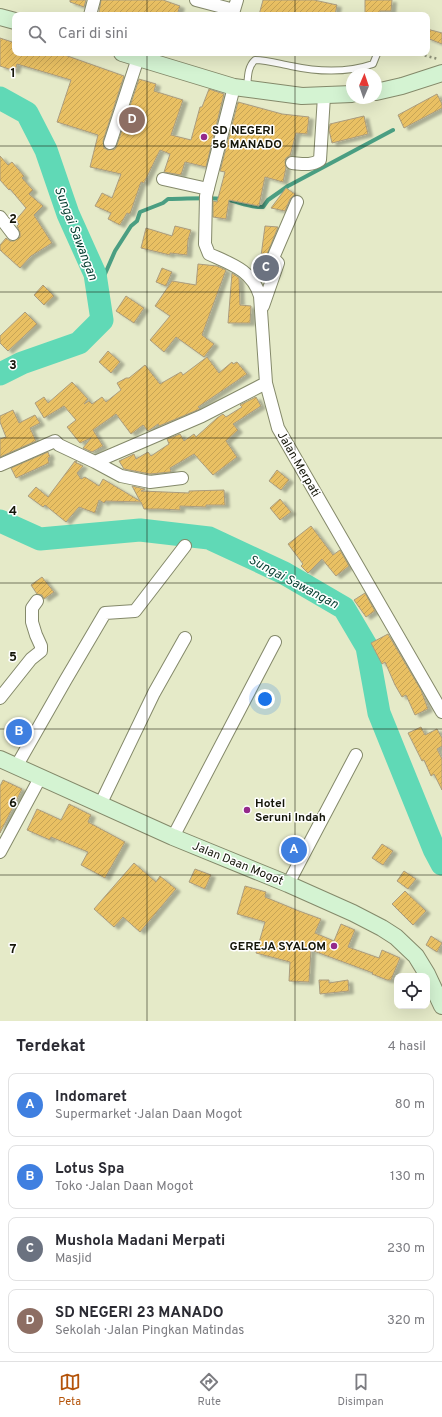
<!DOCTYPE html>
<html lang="id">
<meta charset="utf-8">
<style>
body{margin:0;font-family:Overpass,sans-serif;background:#f7f7f7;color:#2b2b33}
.controls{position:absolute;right:12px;bottom:12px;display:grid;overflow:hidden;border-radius:8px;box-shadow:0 4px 16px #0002}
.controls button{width:36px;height:36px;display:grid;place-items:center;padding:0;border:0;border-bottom:1px solid #e1e1e2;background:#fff;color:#2b2b33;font:20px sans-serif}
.compass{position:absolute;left:346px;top:68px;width:36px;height:36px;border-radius:50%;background:#fff;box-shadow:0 4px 16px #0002;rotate:2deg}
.you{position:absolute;left:265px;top:699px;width:14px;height:14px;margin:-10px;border:3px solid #fff;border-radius:50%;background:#1a73e8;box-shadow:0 0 0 6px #1a73e833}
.badge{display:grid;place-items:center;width:26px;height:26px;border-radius:50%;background:#b45309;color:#fff;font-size:13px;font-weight:700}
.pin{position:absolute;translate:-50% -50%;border:2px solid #fff;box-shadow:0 1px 4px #0006}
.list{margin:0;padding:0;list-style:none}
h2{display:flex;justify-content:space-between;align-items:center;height:52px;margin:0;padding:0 16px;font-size:17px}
h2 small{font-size:13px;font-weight:400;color:#7c7c81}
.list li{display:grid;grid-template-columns:26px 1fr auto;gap:12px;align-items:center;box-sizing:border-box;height:64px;margin:0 8px 8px;padding:0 8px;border:1px solid #e1e1e2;border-radius:8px}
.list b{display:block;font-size:15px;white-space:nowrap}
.list p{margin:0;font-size:13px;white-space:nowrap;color:#7c7c81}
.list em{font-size:13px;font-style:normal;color:#7c7c81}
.icon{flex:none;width:22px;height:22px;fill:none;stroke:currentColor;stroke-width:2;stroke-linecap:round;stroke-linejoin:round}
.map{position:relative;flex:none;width:442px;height:1021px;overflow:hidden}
.search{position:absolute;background:#fff;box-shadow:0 4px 16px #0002;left:12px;right:12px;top:12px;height:44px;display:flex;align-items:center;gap:10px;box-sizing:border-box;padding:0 14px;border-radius:8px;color:#7c7c81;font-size:15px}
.sheet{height:340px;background:#fff}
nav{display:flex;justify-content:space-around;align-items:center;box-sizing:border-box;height:56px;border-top:1px solid #e1e1e2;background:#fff;font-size:11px;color:#7c7c81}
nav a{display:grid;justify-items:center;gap:2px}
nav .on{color:#b45309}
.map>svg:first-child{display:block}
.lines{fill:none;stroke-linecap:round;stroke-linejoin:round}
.stream{stroke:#4a9e82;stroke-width:4}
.river{stroke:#60d9b6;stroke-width:23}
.building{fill:url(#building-hatch);stroke:#aa9c7f;filter:url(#shadow)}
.lane-casing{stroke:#84896a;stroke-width:8}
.street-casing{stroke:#84896a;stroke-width:14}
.secondary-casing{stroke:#84896a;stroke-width:18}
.path{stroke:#8d9178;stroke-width:2.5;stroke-dasharray:2 3;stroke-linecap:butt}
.lane{stroke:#fff;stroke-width:6}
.street{stroke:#fff;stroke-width:12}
.secondary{stroke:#d4f3d2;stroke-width:16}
.grid{fill:none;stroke:#15160a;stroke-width:1;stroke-opacity:0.55}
.poi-dot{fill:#94298b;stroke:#fff;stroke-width:1.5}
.labels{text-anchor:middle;stroke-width:3;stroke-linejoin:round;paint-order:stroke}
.poi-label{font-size:12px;font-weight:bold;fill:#15160a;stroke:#fff;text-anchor:start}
.street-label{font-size:12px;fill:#15160a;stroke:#fff}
.water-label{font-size:13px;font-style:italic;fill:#063f31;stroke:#fff}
.grid-label{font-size:13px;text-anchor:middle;font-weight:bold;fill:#15160a;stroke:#fff;stroke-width:3;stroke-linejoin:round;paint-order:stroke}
</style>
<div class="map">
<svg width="442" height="1021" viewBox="0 0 442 1021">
<defs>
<pattern id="building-hatch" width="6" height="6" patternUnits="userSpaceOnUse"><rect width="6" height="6" fill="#e9c063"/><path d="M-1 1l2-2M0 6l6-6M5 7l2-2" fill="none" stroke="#c7a455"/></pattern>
<filter id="shadow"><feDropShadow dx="4.5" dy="2.5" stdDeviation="1" flood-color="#0004"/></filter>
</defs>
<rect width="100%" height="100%" fill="#e5eac8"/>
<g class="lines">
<path class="stream" d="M98 290 115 251 131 226 137 221 140 212 163 203 168 199C187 199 206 197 224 199 237 201 250 208 263 207L268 200 288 186 393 130"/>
<path class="river" d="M0 98 27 113 46 150 68 214 95 274 102 320 79 343 22 363 0 374
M0 521 40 539 140 530 209 538 284 573 344 608 367 647 379 713 434 849 442 864"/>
</g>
<path class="building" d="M70 0H86L84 7 70 2Z
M101 0H163L180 6 177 15H107L99 12Z
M263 0H314L337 5 335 15H259Z
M365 0H392L391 11H380V15L365 14Z
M427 29 442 33V44L427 38Z
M0 38 15 43V53H59L124 76 103 141 104 148 108 150 115 149 117 145 139 79 156 84 154 91 183 100 171 135 191 140 200 107H202L209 89 224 94 206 167 185 162 181 175 164 172 170 154 160 150 144 183 141 182 130 214 127 213 120 225 108 219 111 213 95 206 102 193 112 198 121 174 90 167 98 135 57 122 71 80 17 64 15 71 0 66Z
M437 94 442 104V108L404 128 398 115Z
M238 102 282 114 309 117 307 134 296 133 290 156 286 158 285 162 286 168 283 182 265 177 259 206 229 200 226 219 213 217V201L217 202 225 172 220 171Z
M364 116 368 134 332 143 329 130 330 124Z
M0 156 8 165 12 162 24 176 22 178 33 190 29 194 43 206 34 215 52 243 31 256 20 268 0 250V245L6 238 10 241H14L20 237V233L17 226 19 224 15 221 26 208 10 189 9 190 0 180Z
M286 188 295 194 290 199 285 211 271 208Z
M175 226 191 230 188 240 187 255 170 253V255L141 248 146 228 172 236Z
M265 226 278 227 266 257 261 256Z
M262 262H267L269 265 266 275 260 274Z
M198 264 217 266 226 270 202 335 214 344 204 357 176 337 164 352 150 340 170 316 155 306 172 281 196 285Z
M162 268 172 272 166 286 156 282Z
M232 273 239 278 240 305 251 306 250 323H228Z
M43 285 54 296 44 305 34 295Z
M126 296 144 308 134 323 116 311Z
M25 312 37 324 8 351 0 343V336Z
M108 351 120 362 111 373 99 362Z
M207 357 219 373 232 362 233 364 237 362 247 374 198 407 200 409 159 426 158 424 148 431 143 425 131 434 116 414 93 430 103 446 92 452 83 448 91 438 80 443 67 427 76 420 64 406 44 418 35 403 44 397 48 403 72 382 88 399 84 404 89 401 92 404 102 397 106 402 121 390 117 383 126 378H129L145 365 160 384 181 372 183 375Z
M256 397 261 406 233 424 238 430 226 441 237 457 213 475 194 454 170 468 171 471 170 472 150 474 124 469 119 461 134 454 136 459 148 452 151 456 169 444 167 439 180 434 184 441 194 434 196 437 217 418 223 414 226 417 242 407 240 405Z
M13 410 19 423 35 415 40 423 30 428 36 441 0 457V439L6 437 0 422V416Z
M48 452 50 457 48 458 49 463 16 478 11 468Z
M75 461 77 462H75L83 466 77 473 81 479 85 477 99 486 103 479 140 501 132 486 145 489 141 491 189 493V491L224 490 225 505H206V507L180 506V510L160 509H144L141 502 106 501 104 503 99 500 95 513 79 507 66 522 45 505 43 507 28 496 36 487 48 497Z
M277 470 289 480 281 490 269 481Z
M280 499 291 512 280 520 270 508Z
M311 526 333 555 340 550 349 566 336 576 322 559 308 573 301 566 303 564 288 544Z
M42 577 54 592 44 599 42 595 37 594 31 585Z
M365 593 375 611 366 617 354 600Z
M388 634 421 690 428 709 415 715 406 695 402 697 395 685 385 662 382 664 371 643Z
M421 727 425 735 437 729 442 738V746L437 749 442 759V790L434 774 431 776 424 760 422 761 408 733Z
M3 780 22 789 0 833V786Z
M69 804 91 815 88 822 125 842 105 878 81 865 88 852 51 837 50 840 27 830 37 809 61 820Z
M382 844 393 851 383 865 372 858Z
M134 863 156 882 160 876 176 889 140 932 123 917 114 927 94 909Z
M195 869 211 875 205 889 189 882Z
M404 871 416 879 408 889 397 881Z
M245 886 266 892 265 897 299 911 321 919 315 933 334 941 341 924 355 930 348 947 379 958 382 950 400 958 391 980H387L372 974 373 973 311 950 309 982 289 981 290 962 256 953 265 922 237 914Z
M405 891 426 911 413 925 392 904Z
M431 936 442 943 437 952 426 945Z
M319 980H329V983L348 980 349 991 320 994Z"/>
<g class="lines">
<g class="lane-casing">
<path id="lane" d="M247 89C248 79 247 67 255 60 267 60 280 64 291 66 319 72 347 73 373 64L377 54"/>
</g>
<g class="street-casing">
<path id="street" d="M196 0 234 10 237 0
M90 15 94 0
M234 87 206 196 205 244 209 254C231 264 252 270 260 296L266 383 278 428 442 712
M110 143 138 58
M292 163C303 164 311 166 320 160L324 96
M163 179 208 189
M0 217 13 234
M263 306 278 263 273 258 297 202
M95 462 121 476 150 482 182 478
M0 465 55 441 59 445 95 462 202 416 266 383
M0 698 31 659 41 651V646L36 635 32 622V608L37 601
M16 767 65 681 105 613 135 611 185 546
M100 805 154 693 185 638
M173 837 275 642
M0 852 40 778
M288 884 356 755"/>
</g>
<g class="secondary-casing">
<path id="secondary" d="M0 17 15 21
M122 53 234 87 302 96 352 94
M376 92 402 86 442 73
M0 759 173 837 288 884 353 913 382 928 396 937 416 956 427 974 442 1006"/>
</g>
<path class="path" d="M415 53 438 59"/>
<use href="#lane" class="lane"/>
<use href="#street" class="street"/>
<use href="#secondary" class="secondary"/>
</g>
<path class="grid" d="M147 0V15M295 0V15M147 53V1021M295 53V1021M0 146H442M0 292H442M0 438H442M0 583H442M0 729H442M0 875H442"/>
<g class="poi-dot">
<circle cx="204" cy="137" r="4"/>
<circle cx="247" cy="810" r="4"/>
<circle cx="334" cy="946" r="4"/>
</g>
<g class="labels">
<g class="poi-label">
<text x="212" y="134">SD NEGERI<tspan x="212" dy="14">56 MANADO</tspan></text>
<text x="255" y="807">Hotel<tspan x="255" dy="14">Seruni Indah</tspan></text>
<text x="326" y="950" text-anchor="end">GEREJA SYALOM</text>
</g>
<g class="street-label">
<text transform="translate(299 464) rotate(60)" y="4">Jalan Merpati</text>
<text transform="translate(238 863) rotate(22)" y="4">Jalan Daan Mogot</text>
</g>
<g class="water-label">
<text transform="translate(77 233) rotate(69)" y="5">Sungai Sawangan</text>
<text transform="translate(294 581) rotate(28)" y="5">Sungai Sawangan</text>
</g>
</g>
<g class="grid-label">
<text x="13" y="77">1</text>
<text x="13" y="223">2</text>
<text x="13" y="369">3</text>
<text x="13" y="515">4</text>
<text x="13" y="661">5</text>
<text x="13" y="807">6</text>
<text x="13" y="953">7</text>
</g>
</svg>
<div class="controls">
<button><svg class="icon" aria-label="locate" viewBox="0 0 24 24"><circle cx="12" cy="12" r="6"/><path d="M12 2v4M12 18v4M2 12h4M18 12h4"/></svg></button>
</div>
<svg class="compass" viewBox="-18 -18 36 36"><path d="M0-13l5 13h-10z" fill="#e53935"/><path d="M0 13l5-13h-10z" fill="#7c7c81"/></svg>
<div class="you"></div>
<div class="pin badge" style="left:294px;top:850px;background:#3f7fe0">A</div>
<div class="pin badge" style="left:19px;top:732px;background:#3f7fe0">B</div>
<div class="pin badge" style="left:266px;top:268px;background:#6b7280">C</div>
<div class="pin badge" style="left:132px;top:120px;background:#8d6e63">D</div>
<div class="search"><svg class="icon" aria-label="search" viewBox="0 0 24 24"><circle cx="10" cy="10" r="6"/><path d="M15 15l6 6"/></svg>Cari di sini</div>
</div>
<section class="sheet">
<h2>Terdekat<small>4 hasil</small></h2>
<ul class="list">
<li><span class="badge" style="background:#3f7fe0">A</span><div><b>Indomaret</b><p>Supermarket · Jalan Daan Mogot</p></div><em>80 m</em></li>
<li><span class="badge" style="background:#3f7fe0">B</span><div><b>Lotus Spa</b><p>Toko · Jalan Daan Mogot</p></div><em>130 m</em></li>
<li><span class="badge" style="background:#6b7280">C</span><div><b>Mushola Madani Merpati</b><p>Masjid</p></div><em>230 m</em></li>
<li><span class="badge" style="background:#8d6e63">D</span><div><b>SD NEGERI 23 MANADO</b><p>Sekolah · Jalan Pingkan Matindas</p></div><em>320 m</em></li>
</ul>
</section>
<nav>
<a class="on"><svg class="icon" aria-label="map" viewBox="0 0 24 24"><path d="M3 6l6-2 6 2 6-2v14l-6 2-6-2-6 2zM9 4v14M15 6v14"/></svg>Peta</a>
<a><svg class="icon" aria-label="directions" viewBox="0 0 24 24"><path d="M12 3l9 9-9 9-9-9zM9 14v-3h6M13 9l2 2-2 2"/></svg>Rute</a>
<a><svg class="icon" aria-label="saved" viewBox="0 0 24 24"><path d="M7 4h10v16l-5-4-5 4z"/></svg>Disimpan</a>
</nav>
